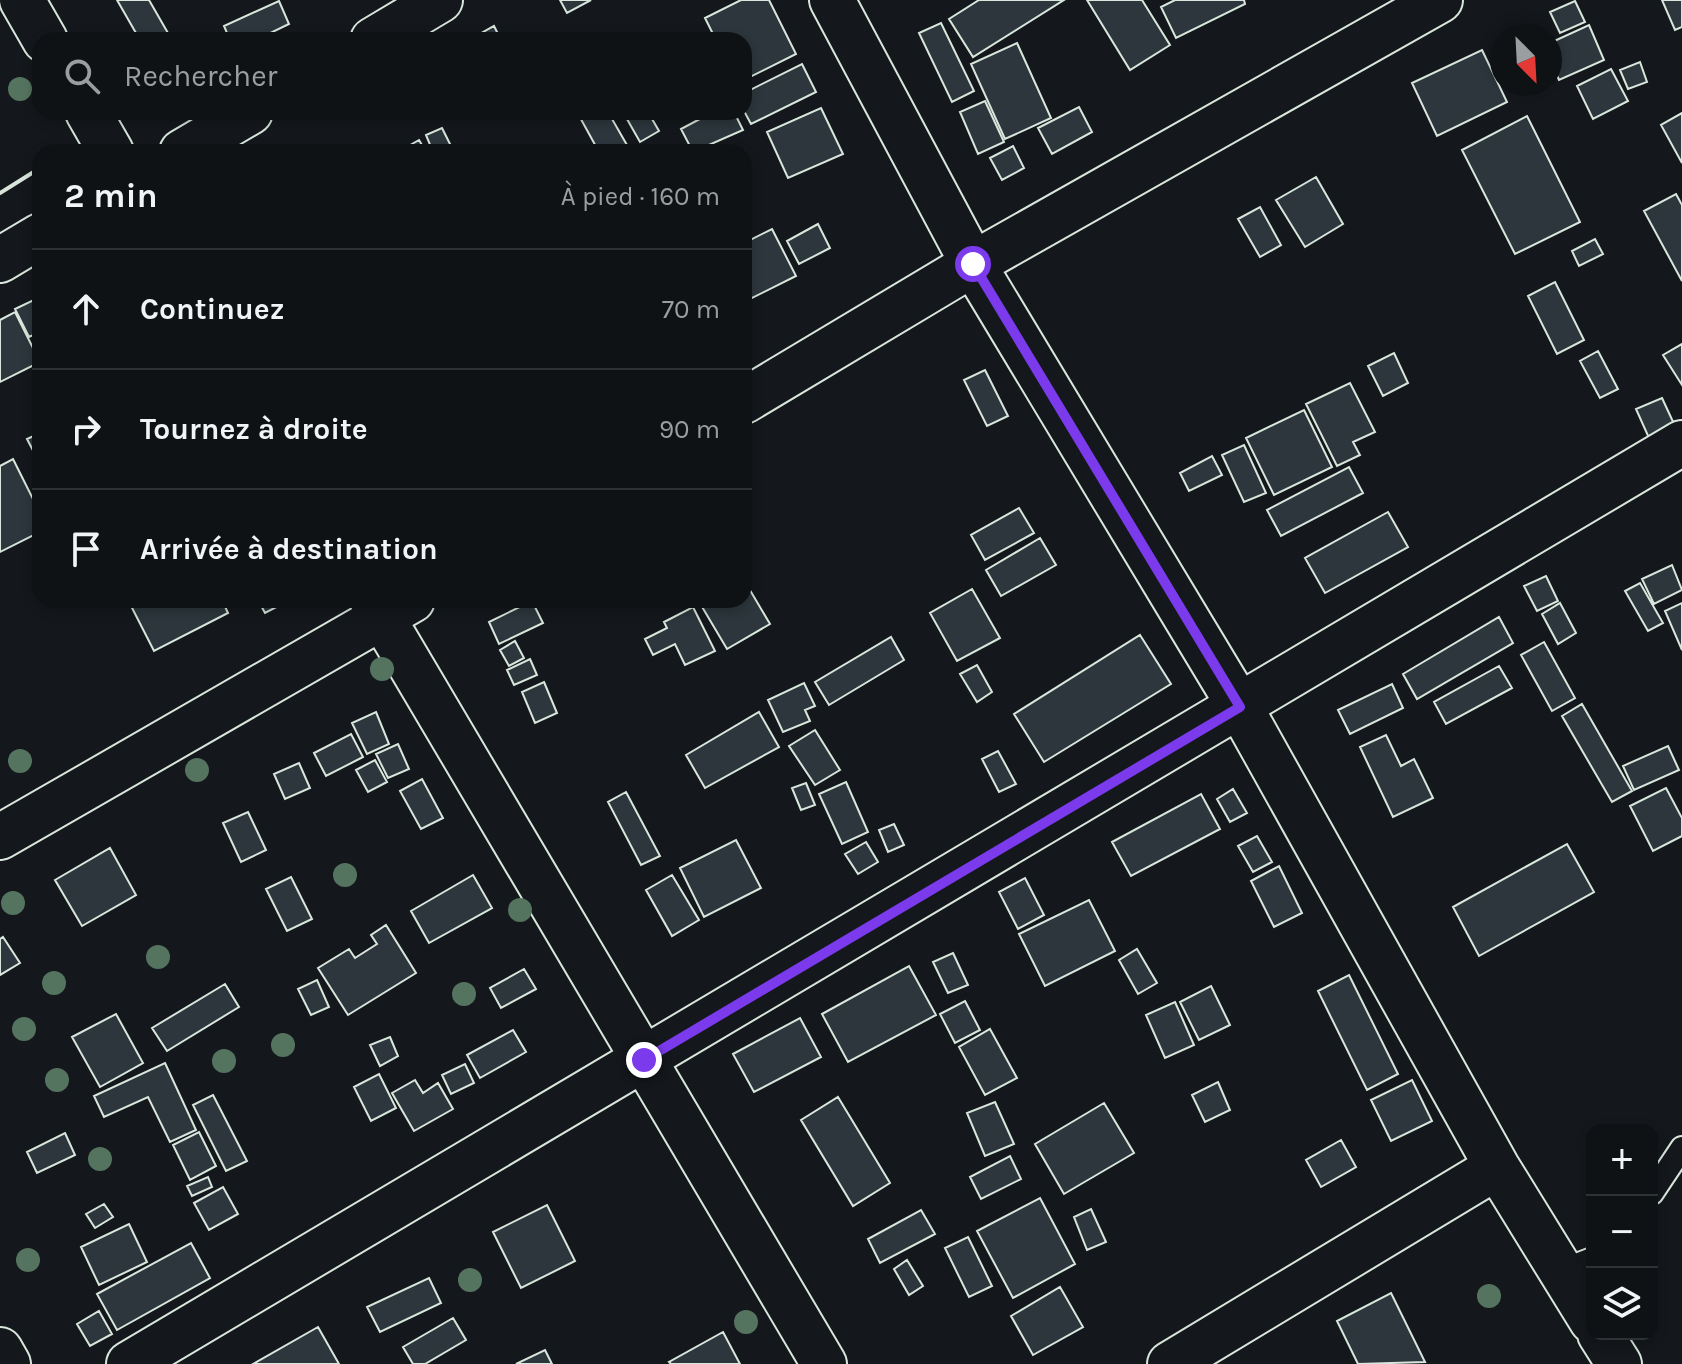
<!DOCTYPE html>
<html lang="fr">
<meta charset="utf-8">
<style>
body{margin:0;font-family:Karla,sans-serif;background:#1d2022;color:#f1f3f6}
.controls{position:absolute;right:24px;bottom:24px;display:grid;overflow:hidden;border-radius:16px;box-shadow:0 4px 12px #0003}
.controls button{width:72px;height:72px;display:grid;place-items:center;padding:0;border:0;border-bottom:2px solid #2f3234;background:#0f1215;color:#f1f3f6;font:40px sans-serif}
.compass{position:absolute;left:1490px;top:24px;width:72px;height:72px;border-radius:50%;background:#0f1215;box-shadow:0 4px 12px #0003;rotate:156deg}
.stop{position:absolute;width:24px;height:24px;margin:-18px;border:6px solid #7c3aed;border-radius:50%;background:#fff}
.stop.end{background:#7c3aed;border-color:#fff;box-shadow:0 2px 8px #0008}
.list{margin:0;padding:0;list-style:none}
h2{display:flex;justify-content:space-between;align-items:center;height:104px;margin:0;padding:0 32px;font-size:34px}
h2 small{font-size:26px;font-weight:400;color:#9b9ea0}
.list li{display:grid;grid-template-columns:52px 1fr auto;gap:24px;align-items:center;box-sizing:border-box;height:120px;padding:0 32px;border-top:2px solid #2f3234}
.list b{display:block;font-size:30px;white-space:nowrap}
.list em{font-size:26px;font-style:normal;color:#9b9ea0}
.icon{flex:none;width:44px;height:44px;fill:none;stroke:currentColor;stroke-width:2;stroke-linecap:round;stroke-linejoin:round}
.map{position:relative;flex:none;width:1682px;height:1364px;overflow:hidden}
.search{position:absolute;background:#0f1215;box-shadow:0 4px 12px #0003;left:32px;top:32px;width:720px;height:88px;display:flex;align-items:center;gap:20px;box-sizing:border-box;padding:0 28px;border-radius:24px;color:#9b9ea0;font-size:30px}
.panel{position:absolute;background:#0f1215;box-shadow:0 4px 12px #0003;left:32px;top:144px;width:720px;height:464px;border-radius:24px}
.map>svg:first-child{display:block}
.building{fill:#2c363c;stroke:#d8e6dc;stroke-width:2}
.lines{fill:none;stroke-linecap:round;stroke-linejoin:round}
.service-casing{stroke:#d8e6dc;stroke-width:26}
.minor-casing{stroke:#d8e6dc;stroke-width:48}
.service{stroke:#14181c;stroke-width:22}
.minor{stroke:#14181c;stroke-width:44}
.wall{stroke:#d8e6dc;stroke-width:4}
.tree{fill:#55745f}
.route{stroke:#7c3aed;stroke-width:10}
</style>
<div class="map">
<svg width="1682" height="1364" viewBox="0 0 1682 1364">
<rect width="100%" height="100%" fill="#14181c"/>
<path class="building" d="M117 0H149L172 40H140Z
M560 0H591L567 13Z
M741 0H769L796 54 744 80V40H716L705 18Z
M979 0H1064L973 57 949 19Z
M1087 0H1142L1170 45 1130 70Z
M1175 0H1244L1245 4 1176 38 1161 7Z
M1662 0H1682V27L1675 30Z
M279 1 289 24 256 40H230L224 26Z
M1575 1 1585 22 1560 33 1550 12Z
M941 23 974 91 952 102 919 33Z
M1589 25 1604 60 1559 80 1550 60V43Z
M494 26 501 40H469Z
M1017 43 1051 118 1005 139 971 64Z
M1482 50 1507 102 1437 136 1412 83Z
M1640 62 1647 82 1628 89 1620 70Z
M802 64 816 92 751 124 744 111V93Z
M1611 69 1628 101 1593 119 1577 86Z
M985 101 1004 142 978 154 960 112Z
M1079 107 1092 132 1052 154 1038 128Z
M821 108 843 154 788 178 767 132Z
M577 112H608L631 152H599Z
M623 112H648L659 131 640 142Z
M713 112H734L743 130 693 152 681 129Z
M1682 113V163L1661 125Z
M1527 116 1580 222 1515 254 1462 150Z
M442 128 454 152H433L426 135Z
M419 140 426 152H398Z
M1013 146 1024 168 1002 180 990 158Z
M1316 177 1343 224 1305 247 1276 200Z
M1676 194 1682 205V281L1644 211Z
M1260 207 1281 245 1260 257 1238 219Z
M818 224 830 248 799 264 787 241Z
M772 229 796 276 744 302V243Z
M1595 239 1603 254 1579 266 1572 251Z
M1555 282 1584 340 1557 354 1528 296Z
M40 297V332L29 337 15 309Z
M15 312 40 362 0 382V320Z
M1682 344V385L1663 355Z
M1598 351 1618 389 1600 398 1580 361Z
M1394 353 1408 383 1383 396 1368 366Z
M985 370 1008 416 987 426 964 380Z
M1350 383 1375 432 1353 442 1360 455 1337 466 1306 404Z
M1662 398 1675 426 1649 438 1636 409Z
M1304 410 1332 467 1274 495 1246 438Z
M40 433V464L27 439Z
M1244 445 1266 493 1244 502 1222 455Z
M1212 456 1222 475 1189 491 1180 473Z
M13 459 40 513V532L0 552V466Z
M1349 467 1363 493 1281 536 1267 510Z
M1019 508 1034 533 985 560 971 535Z
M1388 512 1408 547 1325 593 1305 558Z
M1040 538 1056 565 1001 596 986 570Z
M1672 565 1682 590 1654 604 1642 579Z
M1546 576 1558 601 1537 611 1524 586Z
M744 580 770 624 727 649 698 600H744Z
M1640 583 1663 623 1648 631 1625 591Z
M972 589 1000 638 957 661 930 613Z
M128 600H222L228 613 154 651Z
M258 600H290L265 613Z
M532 601 543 623 499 644 489 622Z
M1560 603 1576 633 1558 644 1542 614Z
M1682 603V650L1665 611Z
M693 607 715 651 685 665 675 644 653 655 645 639 667 628 664 622Z
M1499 617 1513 643 1417 699 1403 674Z
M1140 635 1171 684 1044 762 1014 714Z
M891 637 904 660 829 705 815 682Z
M515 641 524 658 509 666 500 650Z
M1544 642 1575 698 1552 711 1521 655Z
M530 659 537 675 514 685 507 670Z
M977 665 992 692 977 702 960 674Z
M1499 666 1512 688 1446 724 1434 702Z
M544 682 557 713 535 723 522 692Z
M804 683 815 706 805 710 810 721 783 732 768 700Z
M1392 684 1403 708 1350 734 1338 710Z
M1582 704 1632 791 1612 802 1562 716Z
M376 712 389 744 367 754 352 723Z
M759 712 779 747 705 788 686 755Z
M815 730 840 770 815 785 789 746Z
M351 734 363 757 326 776 314 753Z
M1386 735 1401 766 1414 759 1433 798 1393 817 1360 747Z
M398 744 409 769 388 778 376 754Z
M1668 746 1679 770 1634 790 1623 766Z
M998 751 1016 784 999 792 982 759Z
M375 760 387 782 368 792 356 770Z
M299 763 310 788 285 799 274 774Z
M422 779 443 818 421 829 400 791Z
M846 782 868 832 842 844 819 794Z
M806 783 815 805 801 810 792 788Z
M1666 788 1682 818V836L1653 851 1630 806Z
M1233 789 1247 813 1230 822 1217 799Z
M626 792 660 856 641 865 608 802Z
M1201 794 1220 829 1131 876 1112 842Z
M248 812 266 850 241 862 223 823Z
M894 824 904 845 888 852 879 830Z
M1257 836 1272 862 1253 872 1238 846Z
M736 840 761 888 704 917 680 868Z
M866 842 878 862 858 874 845 854Z
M1567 844 1594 892 1479 956 1453 907Z
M110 848 136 895 82 926 55 880Z
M1279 866 1302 913 1274 927 1251 881Z
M473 875 492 908 429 943 411 911Z
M672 875 699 920 672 936 646 890Z
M291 877 312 919 287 931 266 889Z
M1025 878 1044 915 1018 929 999 892Z
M1089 900 1115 951 1045 986 1019 934Z
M386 925 416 973 348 1015 318 968 349 949 355 958 377 944 371 935Z
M3 937 20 963 0 975V939Z
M1137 949 1157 983 1138 994 1119 960Z
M953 953 968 985 948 993 933 962Z
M909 966 936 1015 848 1062 822 1014Z
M524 969 536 989 501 1008 490 988Z
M1349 975 1398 1074 1367 1090 1318 991Z
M317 980 329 1007 311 1015 298 989Z
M225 984 239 1007 167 1051 152 1028Z
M1211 986 1230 1025 1199 1040 1180 1002Z
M965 1001 980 1030 955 1043 940 1014Z
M1175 1002 1194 1045 1165 1058 1146 1015Z
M116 1014 143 1063 100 1087 72 1037Z
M800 1018 821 1057 754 1092 733 1054Z
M990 1029 1017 1078 985 1095 959 1047Z
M513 1030 526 1052 480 1078 467 1055Z
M390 1037 398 1056 380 1066 370 1045Z
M165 1063 196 1130 170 1142 148 1097 104 1117 94 1096Z
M465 1064 474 1083 451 1094 442 1075Z
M379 1074 396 1108 371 1121 354 1087Z
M415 1080 423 1093 438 1083 453 1109 414 1131 392 1093Z
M1412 1080 1432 1121 1391 1141 1371 1100Z
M1218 1082 1230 1110 1205 1122 1192 1095Z
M213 1095 247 1161 226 1171 193 1105Z
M838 1097 890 1183 853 1206 801 1120Z
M995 1102 1014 1144 985 1156 967 1113Z
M1104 1103 1134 1153 1064 1194 1035 1144Z
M199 1132 216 1166 190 1180 173 1145Z
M65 1133 75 1155 37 1173 27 1152Z
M1341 1140 1356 1167 1321 1187 1306 1160Z
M1010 1156 1021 1179 981 1199 970 1177Z
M208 1177 212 1187 192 1196 187 1186Z
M223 1187 238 1214 209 1230 194 1203Z
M1040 1198 1075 1264 1013 1298 977 1231Z
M104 1204 113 1217 95 1228 86 1214Z
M547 1205 575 1261 521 1288 493 1232Z
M1091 1209 1106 1242 1087 1250 1074 1217Z
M921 1210 935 1234 880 1263 868 1239Z
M129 1224 147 1262 99 1285 81 1247Z
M968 1237 992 1286 969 1297 945 1248Z
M191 1243 210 1278 117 1330 97 1294Z
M907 1260 923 1286 909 1295 894 1269Z
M429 1278 441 1303 380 1332 367 1307Z
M1060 1287 1083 1327 1033 1355 1011 1316Z
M1391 1293 1425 1362 1358 1364 1337 1321Z
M99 1311 112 1334 90 1346 77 1324Z
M453 1318 466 1340 425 1364H413L403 1347Z
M318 1327 339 1364H253Z
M723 1332 740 1364H671L669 1362Z
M545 1350 552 1364H516Z"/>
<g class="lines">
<g class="service-casing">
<path id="service" d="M1652 1193 1682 1148
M1561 1271 1592 1259"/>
</g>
<g class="minor-casing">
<path id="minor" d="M22 0 45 40
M832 0 973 264 1240 707 1497 1167 1592 1321
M373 40 440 0
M88 112 111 152
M182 152 250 112
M0 260 40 236
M744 401 973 264 1440 0
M372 600 824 1364
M0 837 412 600
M1600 1334 1619 1364
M0 1350 8 1364
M129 1364 1682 443
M1170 1364 1497 1167"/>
</g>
<use href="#service" class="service"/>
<use href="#minor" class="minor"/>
<path class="wall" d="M0 193 40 168"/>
</g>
<g class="tree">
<circle cx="20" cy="89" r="12"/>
<circle cx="382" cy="669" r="12"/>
<circle cx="20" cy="761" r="12"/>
<circle cx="197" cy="770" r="12"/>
<circle cx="345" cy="875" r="12"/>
<circle cx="13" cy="903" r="12"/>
<circle cx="520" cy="910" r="12"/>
<circle cx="158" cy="957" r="12"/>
<circle cx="54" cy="983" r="12"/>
<circle cx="464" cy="994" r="12"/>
<circle cx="24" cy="1029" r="12"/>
<circle cx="283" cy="1045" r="12"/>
<circle cx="224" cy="1061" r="12"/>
<circle cx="57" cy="1080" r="12"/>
<circle cx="100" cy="1159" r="12"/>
<circle cx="28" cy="1260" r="12"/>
<circle cx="470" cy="1280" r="12"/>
<circle cx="1489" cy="1296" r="12"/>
<circle cx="746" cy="1322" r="12"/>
</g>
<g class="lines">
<path class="route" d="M644 1060 1240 707 973 264"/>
</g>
</svg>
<div class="controls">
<button>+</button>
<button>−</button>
<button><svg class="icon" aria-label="layers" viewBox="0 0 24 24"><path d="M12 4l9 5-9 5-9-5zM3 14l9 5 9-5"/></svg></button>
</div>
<svg class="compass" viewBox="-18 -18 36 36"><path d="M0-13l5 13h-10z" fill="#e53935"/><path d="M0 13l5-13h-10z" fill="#9b9ea0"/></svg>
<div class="stop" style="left:973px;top:264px"></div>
<div class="stop end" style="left:644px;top:1060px"></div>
<div class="search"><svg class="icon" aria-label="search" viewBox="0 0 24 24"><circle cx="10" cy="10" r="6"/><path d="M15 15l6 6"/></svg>Rechercher</div>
<section class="panel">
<h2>2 min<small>À pied · 160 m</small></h2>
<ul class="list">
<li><svg class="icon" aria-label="ahead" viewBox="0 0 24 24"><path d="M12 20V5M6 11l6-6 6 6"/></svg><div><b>Continuez</b></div><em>70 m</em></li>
<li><svg class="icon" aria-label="right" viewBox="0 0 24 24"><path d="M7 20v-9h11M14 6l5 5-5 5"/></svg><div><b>Tournez à droite</b></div><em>90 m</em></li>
<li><svg class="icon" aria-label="arrive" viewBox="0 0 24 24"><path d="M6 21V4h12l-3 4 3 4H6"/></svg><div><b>Arrivée à destination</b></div></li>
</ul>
</section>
</div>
